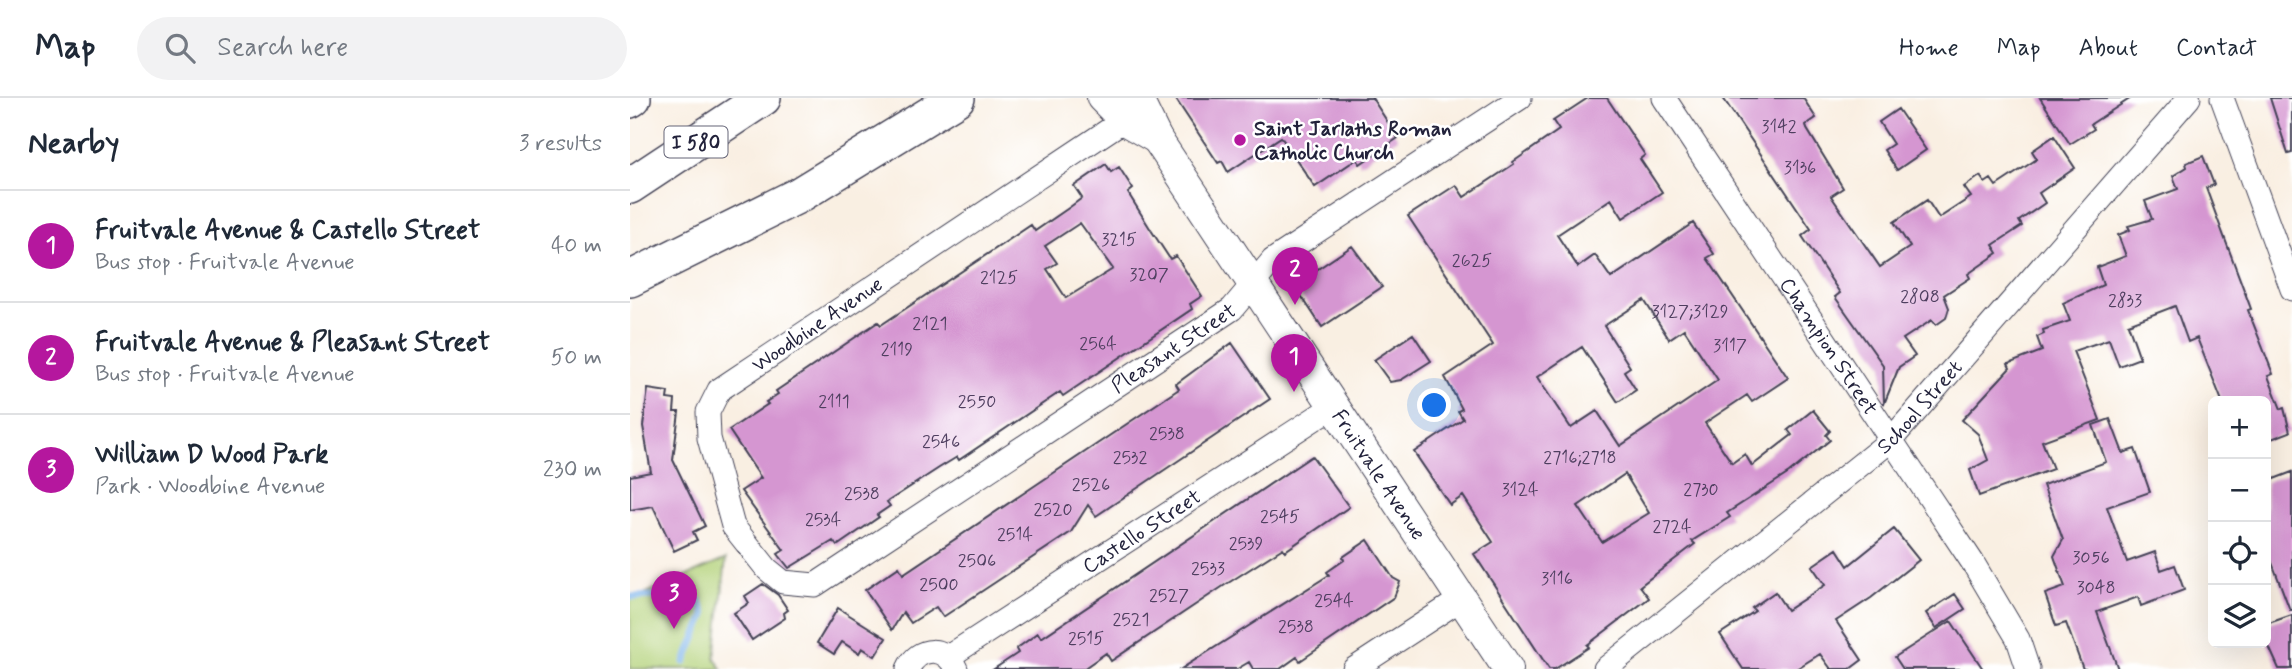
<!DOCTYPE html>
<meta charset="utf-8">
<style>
body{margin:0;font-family:Mynerve,sans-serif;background:#f2f2f3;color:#1f2937}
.controls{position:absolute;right:21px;bottom:21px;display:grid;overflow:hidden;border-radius:10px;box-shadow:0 7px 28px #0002}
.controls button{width:63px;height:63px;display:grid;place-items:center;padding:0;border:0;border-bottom:2px solid #e0e1e3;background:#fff;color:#1f2937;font:35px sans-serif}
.you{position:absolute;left:805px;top:308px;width:24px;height:24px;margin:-18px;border:5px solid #fff;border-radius:50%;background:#1a73e8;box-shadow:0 0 0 10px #1a73e833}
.badge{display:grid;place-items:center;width:46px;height:46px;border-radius:50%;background:#b5179e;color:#fff;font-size:23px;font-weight:700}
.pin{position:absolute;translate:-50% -58px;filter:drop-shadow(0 2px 4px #0008)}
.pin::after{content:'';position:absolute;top:37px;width:24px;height:21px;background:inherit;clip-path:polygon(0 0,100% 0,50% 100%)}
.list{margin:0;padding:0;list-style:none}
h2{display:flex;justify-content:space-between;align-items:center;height:91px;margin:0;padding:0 28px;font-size:30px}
h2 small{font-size:23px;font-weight:400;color:#747a83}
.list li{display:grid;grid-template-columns:46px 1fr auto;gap:21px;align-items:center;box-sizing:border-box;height:112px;padding:0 28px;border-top:2px solid #e0e1e3}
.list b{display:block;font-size:26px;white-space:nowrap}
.list p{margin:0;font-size:23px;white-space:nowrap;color:#747a83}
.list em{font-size:23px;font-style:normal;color:#747a83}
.icon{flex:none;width:38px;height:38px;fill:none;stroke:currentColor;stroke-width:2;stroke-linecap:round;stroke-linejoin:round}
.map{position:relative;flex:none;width:1662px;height:571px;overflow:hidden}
header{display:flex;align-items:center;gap:42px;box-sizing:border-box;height:98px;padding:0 35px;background:#fff;border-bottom:2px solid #e0e1e3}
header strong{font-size:33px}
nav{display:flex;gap:38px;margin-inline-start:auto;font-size:24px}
.search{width:490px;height:63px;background:#f2f2f3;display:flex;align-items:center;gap:18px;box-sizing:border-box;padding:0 24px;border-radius:38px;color:#747a83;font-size:26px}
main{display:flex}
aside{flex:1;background:#fff}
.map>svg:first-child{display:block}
.green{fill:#b2d178;stroke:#6a7a5a;stroke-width:2}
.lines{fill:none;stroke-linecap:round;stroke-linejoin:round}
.stream{stroke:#7cb3eb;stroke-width:7}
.building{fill:#d596d1;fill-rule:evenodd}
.minor-casing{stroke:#424154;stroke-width:25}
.major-casing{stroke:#424154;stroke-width:32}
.highway-casing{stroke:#424154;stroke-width:38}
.minor{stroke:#fff;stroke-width:23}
.major{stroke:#fff;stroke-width:30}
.highway{stroke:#fff;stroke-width:35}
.poi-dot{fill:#b5179e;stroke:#fff;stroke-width:2.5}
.labels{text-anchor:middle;stroke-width:5;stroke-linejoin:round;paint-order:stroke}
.number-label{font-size:18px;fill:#4f3f60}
.shield{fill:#fff;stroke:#646476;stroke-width:2}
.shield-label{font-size:19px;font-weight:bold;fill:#22223b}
.poi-label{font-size:21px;font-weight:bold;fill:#22223b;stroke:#fff;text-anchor:start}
.street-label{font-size:21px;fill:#22223b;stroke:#fff}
</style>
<header>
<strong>Map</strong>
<div class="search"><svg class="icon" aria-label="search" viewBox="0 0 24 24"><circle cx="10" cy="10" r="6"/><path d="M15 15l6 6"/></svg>Search here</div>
<nav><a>Home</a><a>Map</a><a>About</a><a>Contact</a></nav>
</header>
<main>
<aside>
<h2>Nearby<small>3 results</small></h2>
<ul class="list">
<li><span class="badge">1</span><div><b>Fruitvale Avenue &amp; Castello Street</b><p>Bus stop · Fruitvale Avenue</p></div><em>40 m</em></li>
<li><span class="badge">2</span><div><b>Fruitvale Avenue &amp; Pleasant Street</b><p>Bus stop · Fruitvale Avenue</p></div><em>50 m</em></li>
<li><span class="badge">3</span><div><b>William D Wood Park</b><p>Park · Woodbine Avenue</p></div><em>230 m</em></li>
</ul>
</aside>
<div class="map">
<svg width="1662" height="571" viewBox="0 0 1662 571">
<rect width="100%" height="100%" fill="#fff"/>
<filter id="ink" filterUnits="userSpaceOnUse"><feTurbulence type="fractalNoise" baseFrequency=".0143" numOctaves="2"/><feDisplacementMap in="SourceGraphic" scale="14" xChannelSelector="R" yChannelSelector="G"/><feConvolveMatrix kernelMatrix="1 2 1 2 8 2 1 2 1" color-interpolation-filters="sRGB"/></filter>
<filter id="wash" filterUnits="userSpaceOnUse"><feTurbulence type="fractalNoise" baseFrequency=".00686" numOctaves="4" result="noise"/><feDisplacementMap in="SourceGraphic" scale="28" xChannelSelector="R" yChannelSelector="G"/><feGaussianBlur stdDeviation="1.57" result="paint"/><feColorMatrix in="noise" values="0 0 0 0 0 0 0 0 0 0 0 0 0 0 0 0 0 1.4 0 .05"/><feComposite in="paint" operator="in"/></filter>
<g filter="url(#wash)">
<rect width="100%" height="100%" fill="#f9efe2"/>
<path class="green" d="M96 461 85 560 92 571H0V502Z"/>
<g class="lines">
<path class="stream" d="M0 499 57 497 70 503 75 517 55 564"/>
</g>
<g id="blocks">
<path class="building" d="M545 0H742L768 40 730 66 727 61 685 89 651 39 598 74 592 63 588 65Z
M958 0H977L1015 57 1010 61 1032 94 993 120 981 101 927 137 948 169 965 157 981 180 1063 125 1084 156 1077 160 1158 280 1122 304 1117 297 1075 325 1102 365 1115 356 1122 368 1162 337 1158 332 1183 312 1200 333 1196 337 1200 342 1159 375 1097 415 1100 419 1062 443 1065 446 1010 488 1019 500 957 547 959 549 925 571H919L844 456 863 444 833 398 820 407 784 354 833 321 828 313 832 311 815 279 863 247 778 118 826 87 834 99 884 66 883 64 929 32 923 23ZM1014 202 1039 241 1054 231 1088 282 990 348 967 313 941 330 907 279 952 249 988 304 1006 292 994 273 1000 269 974 228ZM995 376 1019 415 972 444 948 408Z
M1093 0H1173L1186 20 1176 27 1177 31 1213 90 1201 98 1250 169 1280 149 1264 124 1297 102 1309 120 1341 99 1334 89 1350 78 1355 85 1361 81 1366 88 1407 61 1402 53 1424 38 1445 70 1409 95 1415 105 1389 123 1392 128 1363 147 1368 155 1338 176 1340 180 1314 197 1319 210 1316 220 1306 227 1302 222 1273 241 1285 258 1269 269 1254 306 1253 267 1205 199 1210 195 1172 138 1181 131Z
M1410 0H1501L1461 26 1464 31 1440 46Z
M1640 0H1662V55L1658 56Z
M1268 11 1296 52 1267 72 1254 52 1263 46 1249 24Z
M1573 58 1584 87 1576 90 1621 211 1618 212 1643 276 1638 278 1651 311 1654 310 1660 334 1636 343V303H1592L1567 240 1558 244 1545 208 1498 226 1510 260 1489 268 1479 241 1443 253 1470 322 1412 343 1423 371 1349 398 1340 372 1358 362 1348 336 1332 322 1380 270 1378 266 1412 253 1407 239 1414 236 1413 232 1440 223 1433 205 1473 187 1467 169 1496 158 1488 137 1500 132 1498 128 1522 121 1515 103 1548 91 1543 78 1557 69 1556 65Z
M476 66 481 74 489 69 503 91 498 95 521 132 540 161 546 158 572 198 560 206 562 211 433 298 430 294 329 362 327 359 309 370 257 404 260 408 247 417 249 419 207 448 203 443 159 470 148 456 154 452 111 393 131 380 99 332 138 306 136 304 148 296 146 293 248 224 251 227 401 127 405 133 440 109 452 100 444 88ZM450 125 483 171 436 200 417 171 427 165 415 148Z
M722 148 752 189 692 229 664 187Z
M783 236 801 263 771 282 760 284 744 262Z
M602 245 640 301 466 418 458 407 441 434 313 519 306 509 281 525 273 514 262 532 235 492 269 469 273 476 549 291 546 286Z
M18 291 38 294 37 301 45 302 44 314H49L43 362 75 428 63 434 67 442 44 453 23 408 0 412V378L21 374 13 328Z
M1480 321 1493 355 1505 351 1520 394 1477 409 1497 464 1525 454 1531 472 1545 467 1554 492 1511 508 1508 499 1467 514 1488 571H1453L1436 525 1426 528 1415 496 1435 489 1424 458 1433 442 1413 387 1476 364 1463 327Z
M682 358 719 409 655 453 653 450 595 487 481 563 476 555 453 571H364L388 555 386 551 408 535 411 540Z
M1662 374V512H1660L1641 462 1636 464V384Z
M1264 431 1289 462 1241 500 1206 523 1232 562 1220 571H1201L1190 556 1166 571H1113L1090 536 1125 513 1122 510 1145 494 1157 512 1195 487 1182 468 1207 451 1218 468Z
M738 442 763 480 770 484 764 499 670 563 667 559 650 571H623L619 564 607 571H551L699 477 697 474 714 462 713 459Z
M133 486 148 497 158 512 154 515 155 520 122 542 104 515 119 505 115 498Z
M1325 496 1335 511 1306 530 1296 515Z
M208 510 256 540 245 558 232 550 229 555 212 544 204 556 187 545Z
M1662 517V571H1649L1636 542V526Z
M1321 523 1353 571H1273L1265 559Z"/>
</g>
</g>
<g filter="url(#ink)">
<use href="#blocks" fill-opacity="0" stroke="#424154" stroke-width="2"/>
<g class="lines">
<g class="minor-casing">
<g id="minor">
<path id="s1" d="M1034 0 1343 465 1388 541 1398 571"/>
<path d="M1592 0 1662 191"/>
<path id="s2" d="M494 22 89 292 78 314 79 340 103 428 137 471 153 484 185 487 602 211 643 162 890 0"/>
<path id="s3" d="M318 559 704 308"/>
<path d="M278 571C288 548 316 547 326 571"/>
<path d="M724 571 831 501"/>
<path id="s4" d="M975 571 1260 343 1559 0"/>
</g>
</g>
<g class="major-casing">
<g id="major">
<path d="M472 0 494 22 527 41"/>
<path id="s5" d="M507 0 527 41 878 571"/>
</g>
</g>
<g class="highway-casing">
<path id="highway" d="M0 2 3 0
M0 88 133 0
M0 181 169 97 327 0"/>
</g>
<use href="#minor" class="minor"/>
<use href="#major" class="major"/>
<use href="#highway" class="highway"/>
</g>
</g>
<circle class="poi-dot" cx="610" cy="42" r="7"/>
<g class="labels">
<g class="number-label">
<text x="1149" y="34">3142</text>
<text x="1170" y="75">3136</text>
<text x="489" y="147">3215</text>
<text x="842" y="168">2625</text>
<text x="519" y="182">3207</text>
<text x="369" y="185">2125</text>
<text x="1290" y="204">2808</text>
<text x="1495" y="208">2833</text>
<text x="1060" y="219">3127;3129</text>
<text x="300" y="231">2121</text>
<text x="468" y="251">2564</text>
<text x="1100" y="253">3117</text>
<text x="267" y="257">2119</text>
<text x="204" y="309">2111</text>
<text x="347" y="309">2550</text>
<text x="537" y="341">2538</text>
<text x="311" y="349">2546</text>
<text x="500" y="365">2532</text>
<text x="950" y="365">2716;2718</text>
<text x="461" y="392">2526</text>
<text x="890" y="397">3124</text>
<text x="1071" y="397">2730</text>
<text x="232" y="401">2538</text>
<text x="423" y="417">2520</text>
<text x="650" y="424">2545</text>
<text x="193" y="427">2534</text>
<text x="1042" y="434">2724</text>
<text x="385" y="442">2514</text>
<text x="616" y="451">2539</text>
<text x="1461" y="465">3056</text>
<text x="347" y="468">2506</text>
<text x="578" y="476">2533</text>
<text x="927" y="486">3116</text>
<text x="309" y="492">2500</text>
<text x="1466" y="495">3048</text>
<text x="539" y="503">2527</text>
<text x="704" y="508">2544</text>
<text x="501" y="527">2521</text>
<text x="666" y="534">2538</text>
<text x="456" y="546">2515</text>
</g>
<rect class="shield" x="34.5" y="28.5" width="63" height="31" rx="5"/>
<g class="shield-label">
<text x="66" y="51">I 580</text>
</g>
<g class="poi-label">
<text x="624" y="37">Saint Jarlaths Roman<tspan x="624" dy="24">Catholic Church</tspan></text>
</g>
<g class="street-label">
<text transform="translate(187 226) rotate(-34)" y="7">Woodbine Avenue</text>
<text dy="7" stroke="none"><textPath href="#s1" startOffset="298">Champion Street</textPath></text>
<text dy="7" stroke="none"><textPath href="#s2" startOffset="1166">Pleasant Street</textPath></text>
<text dy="7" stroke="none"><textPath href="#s4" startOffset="410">School Street</textPath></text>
<text dy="7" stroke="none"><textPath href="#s5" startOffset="448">Fruitvale Avenue</textPath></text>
<text dy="7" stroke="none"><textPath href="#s3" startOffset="231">Castello Street</textPath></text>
</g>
</g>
</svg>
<div class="controls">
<button>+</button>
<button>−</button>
<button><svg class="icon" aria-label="locate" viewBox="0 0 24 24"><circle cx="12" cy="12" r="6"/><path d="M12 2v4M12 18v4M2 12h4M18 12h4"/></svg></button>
<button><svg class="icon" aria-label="layers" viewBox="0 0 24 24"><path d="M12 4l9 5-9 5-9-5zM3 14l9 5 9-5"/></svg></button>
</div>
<div class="you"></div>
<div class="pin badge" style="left:664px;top:294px">1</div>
<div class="pin badge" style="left:665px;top:207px">2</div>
<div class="pin badge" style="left:44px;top:531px">3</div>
</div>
</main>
